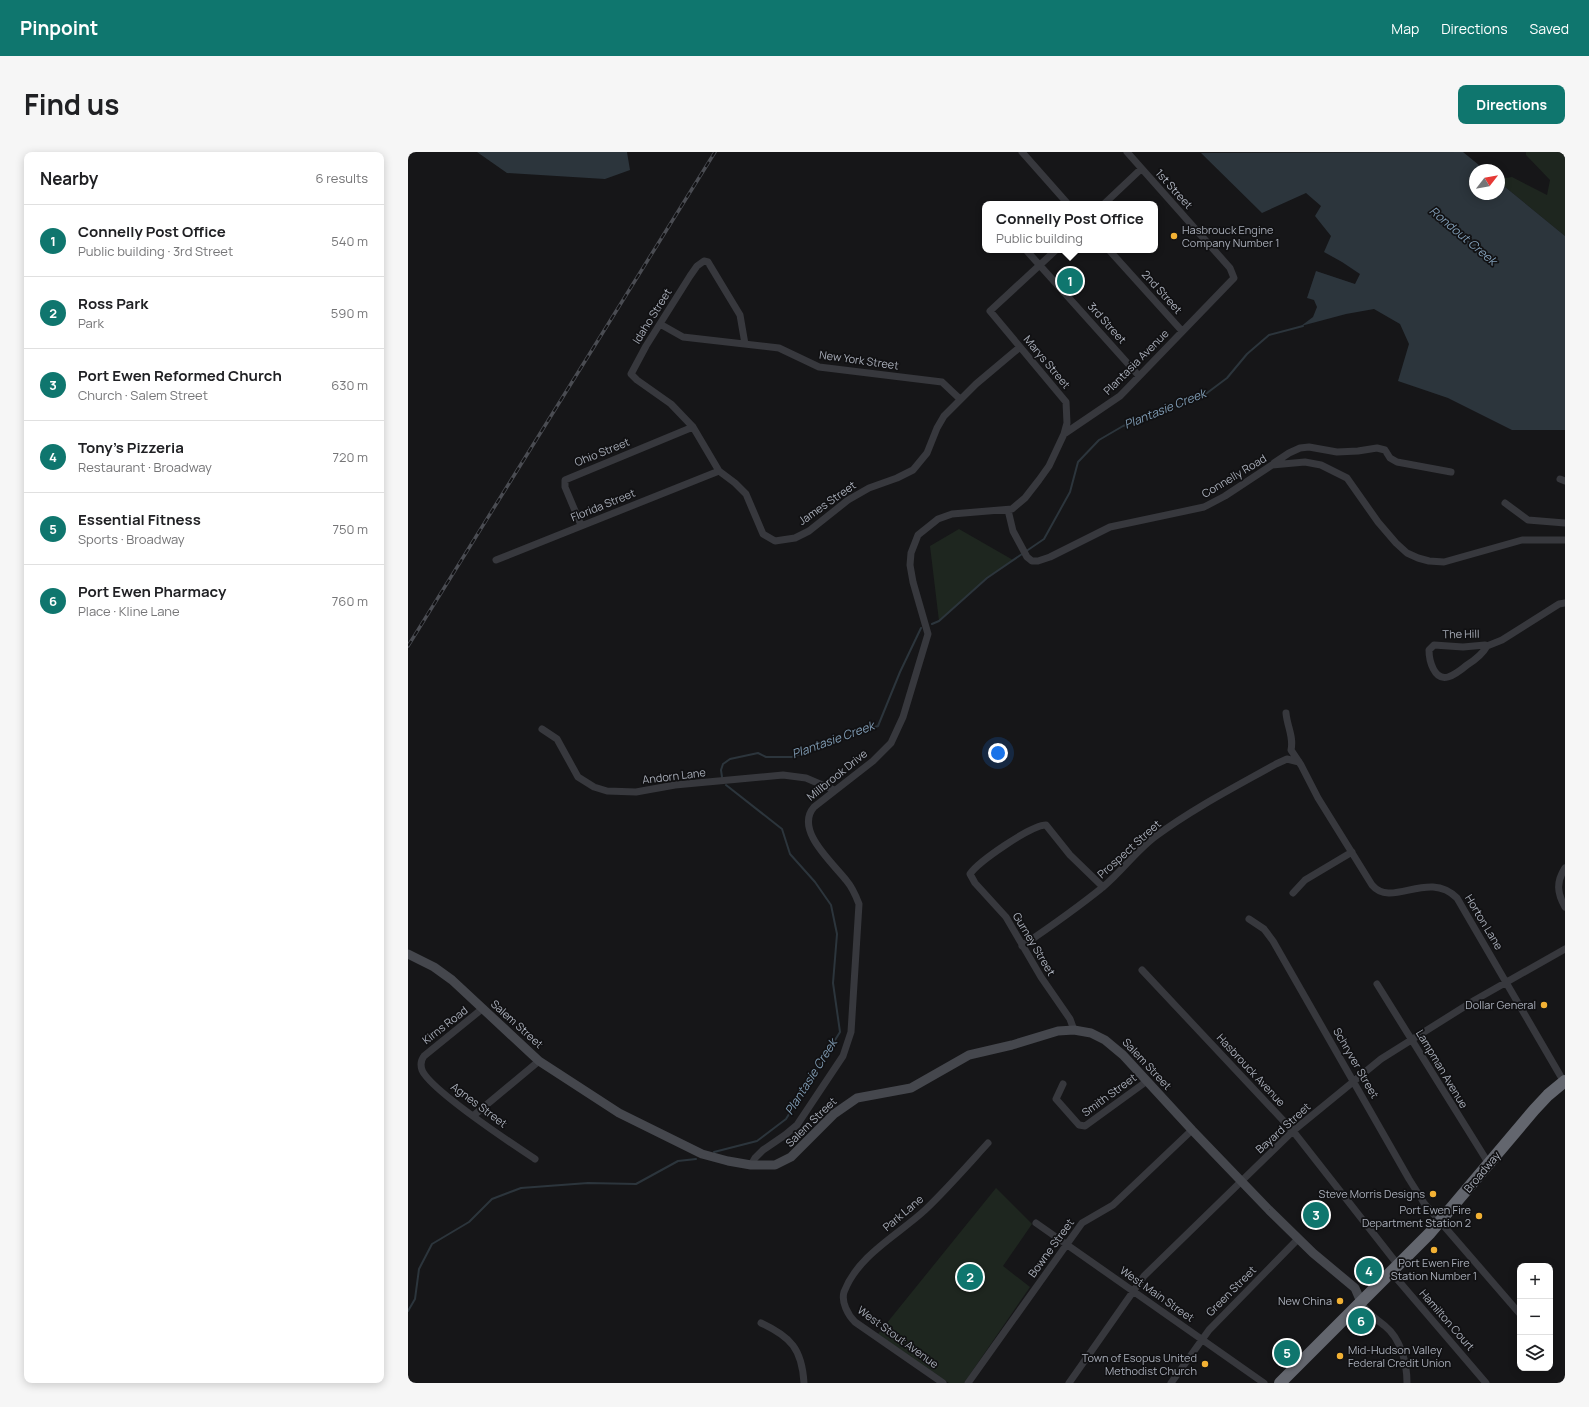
<!DOCTYPE html>
<meta charset="utf-8">
<style>
body{margin:0;font-family:Manrope,sans-serif;background:#f6f6f6;color:#202124}
.controls{position:absolute;right:12px;bottom:12px;display:grid;overflow:hidden;border-radius:8px;box-shadow:0 2px 10px #0003}
.controls button{width:36px;height:36px;display:grid;place-items:center;padding:0;border:0;border-bottom:1px solid #e0e0e0;background:#fff;color:#202124;font:20px sans-serif}
.compass{position:absolute;left:1061px;top:12px;width:36px;height:36px;border-radius:50%;background:#fff;box-shadow:0 2px 10px #0003;rotate:59deg}
.you{position:absolute;left:590px;top:601px;width:14px;height:14px;margin:-10px;border:3px solid #fff;border-radius:50%;background:#1a73e8;box-shadow:0 0 0 6px #1a73e833}
.badge{display:grid;place-items:center;width:26px;height:26px;border-radius:50%;background:#0f766e;color:#fff;font-size:13px;font-weight:700}
.pin{position:absolute;translate:-50% -50%;border:2px solid #fff;box-shadow:0 1px 4px #0006}
.popup{position:absolute;left:574px;top:49px;width:176px;height:52px;box-sizing:border-box;display:grid;place-content:center;border-radius:8px;background:#fff;filter:drop-shadow(0 1px 3px #0005);font-size:13px;white-space:nowrap;color:#757577}
.popup b{font-size:15px;color:#202124}
.popup::after{content:'';position:absolute;left:50%;top:100%;margin-left:-8px;border:8px solid transparent;border-top-color:#fff}
.list{margin:0;padding:0;list-style:none}
h2{display:flex;justify-content:space-between;align-items:center;height:52px;margin:0;padding:0 16px;font-size:17px}
h2 small{font-size:13px;font-weight:400;color:#757577}
.list li{display:grid;grid-template-columns:26px 1fr auto;gap:12px;align-items:center;box-sizing:border-box;height:72px;padding:0 16px;border-top:1px solid #e0e0e0}
.list b{display:block;font-size:15px;white-space:nowrap}
.list p{margin:0;font-size:13px;white-space:nowrap;color:#757577}
.list em{font-size:13px;font-style:normal;color:#757577}
.icon{flex:none;width:22px;height:22px;fill:none;stroke:currentColor;stroke-width:2;stroke-linecap:round;stroke-linejoin:round}
.map{position:relative;flex:none;width:1157px;height:1231px;overflow:hidden;border-radius:8px}
header{display:flex;align-items:center;gap:24px;box-sizing:border-box;height:56px;padding:0 20px;background:#0f766e;color:#fff}
header strong{font-size:19px}
nav{display:flex;gap:22px;margin-inline-start:auto;font-size:14px}
.intro{display:flex;align-items:center;justify-content:space-between;box-sizing:border-box;height:96px;padding:0 24px}
h1{margin:0;font-size:28px}
.button{padding:10px 18px;border-radius:8px;background:#0f766e;color:#fff;font-size:14px;font-weight:700}
main{display:flex;gap:24px;padding:0 24px}
aside{flex:1;background:#fff;border-radius:8px;box-shadow:0 2px 10px #0003}
.map>svg:first-child{display:block}
.green{fill:#1e261f}
.water{fill:#2c353c}
.lines{fill:none;stroke-linecap:round;stroke-linejoin:round}
.stream{stroke:#2c353c;stroke-width:2}
.street{stroke:#37383d;stroke-width:7}
.secondary{stroke:#45474d;stroke-width:9}
.highway{stroke:#63666e;stroke-width:12}
.rail-casing{stroke:#4a4c52;stroke-width:3.5}
.rail{stroke:#111113;stroke-width:2;stroke-dasharray:6;stroke-linecap:butt}
.poi-dot{fill:#f2b134;stroke:#111113;stroke-width:1.5}
.labels{text-anchor:middle;stroke-width:3.5;stroke-linejoin:round;paint-order:stroke}
.street-label{font-size:11px;fill:#a8adb8;stroke:#111113}
.poi-label{font-size:11px;fill:#a8adb8;stroke:#111113;text-anchor:end}
.water-label{font-size:12px;font-style:italic;fill:#7f9bb3;stroke:#111113}
</style>
<header>
<strong>Pinpoint</strong>
<nav><a>Map</a><a>Directions</a><a>Saved</a></nav>
</header>
<div class="intro"><h1>Find us</h1><a class="button">Directions</a></div>
<main>
<aside>
<h2>Nearby<small>6 results</small></h2>
<ul class="list">
<li><span class="badge">1</span><div><b>Connelly Post Office</b><p>Public building · 3rd Street</p></div><em>540 m</em></li>
<li><span class="badge">2</span><div><b>Ross Park</b><p>Park</p></div><em>590 m</em></li>
<li><span class="badge">3</span><div><b>Port Ewen Reformed Church</b><p>Church · Salem Street</p></div><em>630 m</em></li>
<li><span class="badge">4</span><div><b>Tony's Pizzeria</b><p>Restaurant · Broadway</p></div><em>720 m</em></li>
<li><span class="badge">5</span><div><b>Essential Fitness</b><p>Sports · Broadway</p></div><em>750 m</em></li>
<li><span class="badge">6</span><div><b>Port Ewen Pharmacy</b><p>Place · Kline Lane</p></div><em>760 m</em></li>
</ul>
</aside>
<div class="map">
<svg width="1157" height="1231" viewBox="0 0 1157 1231">
<rect width="100%" height="100%" fill="#161618"/>
<path class="green" d="M1118 0H1157V84L1091 30V27L1104 25 1139 43 1142 28 1118 3Z
M551 377 605 408 579 426 531 469 522 394Z
M588 1036 624 1072 595 1114 622 1135 556 1231H541L470 1182Z"/>
<path class="water" d="M69 0H219L222 18 197 27 99 21Z
M1055 0 1077 18H1067V42H1091V30L1157 84V278H1104L1040 246 990 229 1001 192 992 172 966 157 938 162 893 174 905 165 909 155 906 148 899 146 908 119 947 132 952 122 934 110 916 100 923 84 907 64 913 54 898 41 854 61 793 1Z"/>
<g class="lines">
<path class="stream" d="M524 472 531 469 579 426 636 387 662 340 670 310 691 288 715 274 795 244 819 226 839 202 861 183 895 174
M314 625 313 618 315 612 322 607 350 601 358 605H384L470 574 492 520 513 476
M306 1000 349 989 378 967 432 880 425 831 429 782 423 753 407 730 382 702 374 677 318 633
M0 1159 7 1147 11 1117 24 1092 61 1070 84 1047 113 1036 180 1031 228 1032 270 1009 288 1007"/>
<path class="street" d="M614 0 660 52
M696 52 733 17
M618 98 731 224
M648 98 582 159 658 250 659 271 656 282
M701 98 774 179
M252 172 275 185 371 196 411 215 534 230 552 247
M337 192 332 163 300 110 296 109 289 114 282 124 238 194 223 222 229 228 263 252 285 275 311 319 327 331 338 342 355 382 367 389 387 386 401 379 440 348 461 336 489 326 505 318 519 301 529 276 536 264 568 232 612 195
M866 311 881 301 892 296 901 295 929 300 950 299 969 296 977 298 982 306 989 310 1043 320
M1152 327 1157 329
M1097 351 1120 368 1157 371
M600 358 605 379 619 405 624 409H630L642 405 702 375 796 355 817 344 864 313 897 310 913 313 939 326 970 370 988 391 999 401 1010 406 1021 409 1036 410 1114 388H1157
M173 373 157 335V328L285 275
M88 408 311 319
M1026 493 1055 495 1077 493 1079 494C1074 503 1067 508 1059 513 1053 518 1047 523 1040 525 1026 529 1021 508 1021 498Z
M1079 494 1094 488 1151 452 1157 451
M878 561C879 574 886 585 883 598L893 613 910 646 964 733C984 757 1020 717 1049 746L1156 930
M134 577 149 587 170 625 186 635 199 639 228 640 267 633 375 623 398 626 426 638
M1157 716C1148 730 1149 741 1157 755
M885 741 897 728 944 700
M841 767 856 777 865 789 1001 1027 1016 1051 1112 1162
M614 794C642 775 669 756 695 735 714 719 729 698 748 684 786 656 827 635 868 612L879 607 891 610
M734 818 885 979 990 1113
M969 832 1081 1012
M74 857 16 904C13 908 12 912 14 918 22 938 106 993 127 1007
M666 878 662 867 633 825 598 765 567 731 562 722C570 710 623 673 638 673L662 703 695 735
M655 932 648 947 671 973 677 974 739 929
M65 964 131 909
M343 1013 347 1006 355 998 377 983 389 973 435 904 443 880 451 752C448 744 444 735 438 728 425 711 386 678 406 655L465 609 483 591 495 565 520 482 505 430 502 413 503 401 510 383 530 367 544 362 604 357 617 346 631 328 641 314 656 282 712 244 826 126 822 116 719 0
M628 1071 856 1231
M983 1120 1078 1231
M953 1150C958 1160 968 1167 977 1174 993 1187 999 1211 999 1231
M353 1171C383 1185 394 1197 396 1231
M535 1231 447 1170C440 1163 433 1150 436 1140 450 1103 490 1083 517 1058 539 1037 559 1014 580 991
M560 1231 674 1071 705 1053 784 978
M661 1231 736 1124 885 979 973 907 1067 848 1157 797
M763 1231 801 1178 890 1087"/>
<path class="secondary" d="M0 802 26 815 44 828 131 909 211 961 294 1002 320 1009 343 1013H367L383 1005 426 962 449 946 503 936 561 903 604 893 650 879 666 878 683 881 697 888 715 903 784 978 861 1058 905 1101 947 1136 953 1150"/>
<path class="highway" d="M872 1231 1022 1081 1126 958 1140 943 1157 929"/>
<g class="rail-casing">
<path id="rail" d="M0 494 307 0"/>
</g>
<use href="#rail" class="rail"/>
</g>
<g class="poi-dot">
<circle cx="766" cy="84" r="4"/>
<circle cx="1136" cy="853" r="4"/>
<circle cx="1025" cy="1042" r="4"/>
<circle cx="1071" cy="1064" r="4"/>
<circle cx="1026" cy="1098" r="4"/>
<circle cx="932" cy="1149" r="4"/>
<circle cx="932" cy="1204" r="4"/>
<circle cx="797" cy="1212" r="4"/>
</g>
<g class="labels">
<g class="street-label">
<text transform="translate(766 37) rotate(48)" y="4">1st Street</text>
<text transform="translate(754 140) rotate(48)" y="4">2nd Street</text>
<text transform="translate(244 164) rotate(-58)" y="4">Idaho Street</text>
<text transform="translate(699 171) rotate(48)" y="4">3rd Street</text>
<text transform="translate(451 208) rotate(8)" y="4">New York Street</text>
<text transform="translate(639 210) rotate(50)" y="4">Marys Street</text>
<text transform="translate(728 210) rotate(-45)" y="4">Plantasia Avenue</text>
<text transform="translate(194 300) rotate(-22)" y="4">Ohio Street</text>
<text transform="translate(826 324) rotate(-31)" y="4">Connelly Road</text>
<text transform="translate(419 351) rotate(-35)" y="4">James Street</text>
<text transform="translate(195 353) rotate(-22)" y="4">Florida Street</text>
<text transform="translate(1053 482) rotate(-1)" y="4">The Hill</text>
<text transform="translate(429 623) rotate(-39)" y="4">Millbrook Drive</text>
<text transform="translate(266 624) rotate(-7)" y="4">Andorn Lane</text>
<text transform="translate(721 697) rotate(-42)" y="4">Prospect Street</text>
<text transform="translate(1076 770) rotate(59)" y="4">Horton Lane</text>
<text transform="translate(626 792) rotate(59)" y="4">Gurney Street</text>
<text transform="translate(109 872) rotate(42)" y="4">Salem Street</text>
<text transform="translate(37 873) rotate(-38)" y="4">Kirns Road</text>
<text transform="translate(948 911) rotate(60)" y="4">Schryver Street</text>
<text transform="translate(739 912) rotate(47)" y="4">Salem Street</text>
<text transform="translate(1034 917) rotate(59)" y="4">Lampman Avenue</text>
<text transform="translate(843 918) rotate(47)" y="4">Hasbrouck Avenue</text>
<text transform="translate(701 943) rotate(-36)" y="4">Smith Street</text>
<text transform="translate(71 953) rotate(37)" y="4">Agnes Street</text>
<text transform="translate(403 970) rotate(-44)" y="4">Salem Street</text>
<text transform="translate(875 976) rotate(-42)" y="4">Bayard Street</text>
<text transform="translate(1074 1020) rotate(-50)" y="4">Broadway</text>
<text transform="translate(495 1061) rotate(-40)" y="4">Park Lane</text>
<text transform="translate(643 1096) rotate(-54)" y="4">Bowne Street</text>
<text transform="translate(823 1139) rotate(-45)" y="4">Green Street</text>
<text transform="translate(749 1142) rotate(35)" y="4">West Main Street</text>
<text transform="translate(1039 1168) rotate(49)" y="4">Hamilton Court</text>
<text transform="translate(490 1185) rotate(36)" y="4">West Stout Avenue</text>
</g>
<g class="poi-label">
<text x="774" y="82" text-anchor="start">Hasbrouck Engine<tspan x="774" dy="13">Company Number 1</tspan></text>
<text x="1128" y="857">Dollar General</text>
<text x="1017" y="1046">Steve Morris Designs</text>
<text x="1063" y="1062">Port Ewen Fire<tspan x="1063" dy="13">Department Station 2</tspan></text>
<text x="1026" y="1115" text-anchor="middle">Port Ewen Fire<tspan x="1026" dy="13">Station Number 1</tspan></text>
<text x="924" y="1153">New China</text>
<text x="940" y="1202" text-anchor="start">Mid-Hudson Valley<tspan x="940" dy="13">Federal Credit Union</tspan></text>
<text x="789" y="1210">Town of Esopus United<tspan x="789" dy="13">Methodist Church</tspan></text>
</g>
<g class="water-label">
<text transform="translate(1055 84) rotate(40)" y="4">Rondout Creek</text>
<text transform="translate(757 257) rotate(-22)" y="4">Plantasie Creek</text>
<text transform="translate(425 588) rotate(-20)" y="4">Plantasie Creek</text>
<text transform="translate(403 925) rotate(-58)" y="4">Plantasie Creek</text>
</g>
</g>
</svg>
<div class="controls">
<button>+</button>
<button>−</button>
<button><svg class="icon" aria-label="layers" viewBox="0 0 24 24"><path d="M12 4l9 5-9 5-9-5zM3 14l9 5 9-5"/></svg></button>
</div>
<svg class="compass" viewBox="-18 -18 36 36"><path d="M0-13l5 13h-10z" fill="#e53935"/><path d="M0 13l5-13h-10z" fill="#757577"/></svg>
<div class="you"></div>
<div class="pin badge" style="left:662px;top:129px">1</div>
<div class="popup"><b>Connelly Post Office</b>Public building</div>
<div class="pin badge" style="left:562px;top:1125px">2</div>
<div class="pin badge" style="left:908px;top:1063px">3</div>
<div class="pin badge" style="left:961px;top:1119px">4</div>
<div class="pin badge" style="left:879px;top:1201px">5</div>
<div class="pin badge" style="left:953px;top:1169px">6</div>
</div>
</main>
